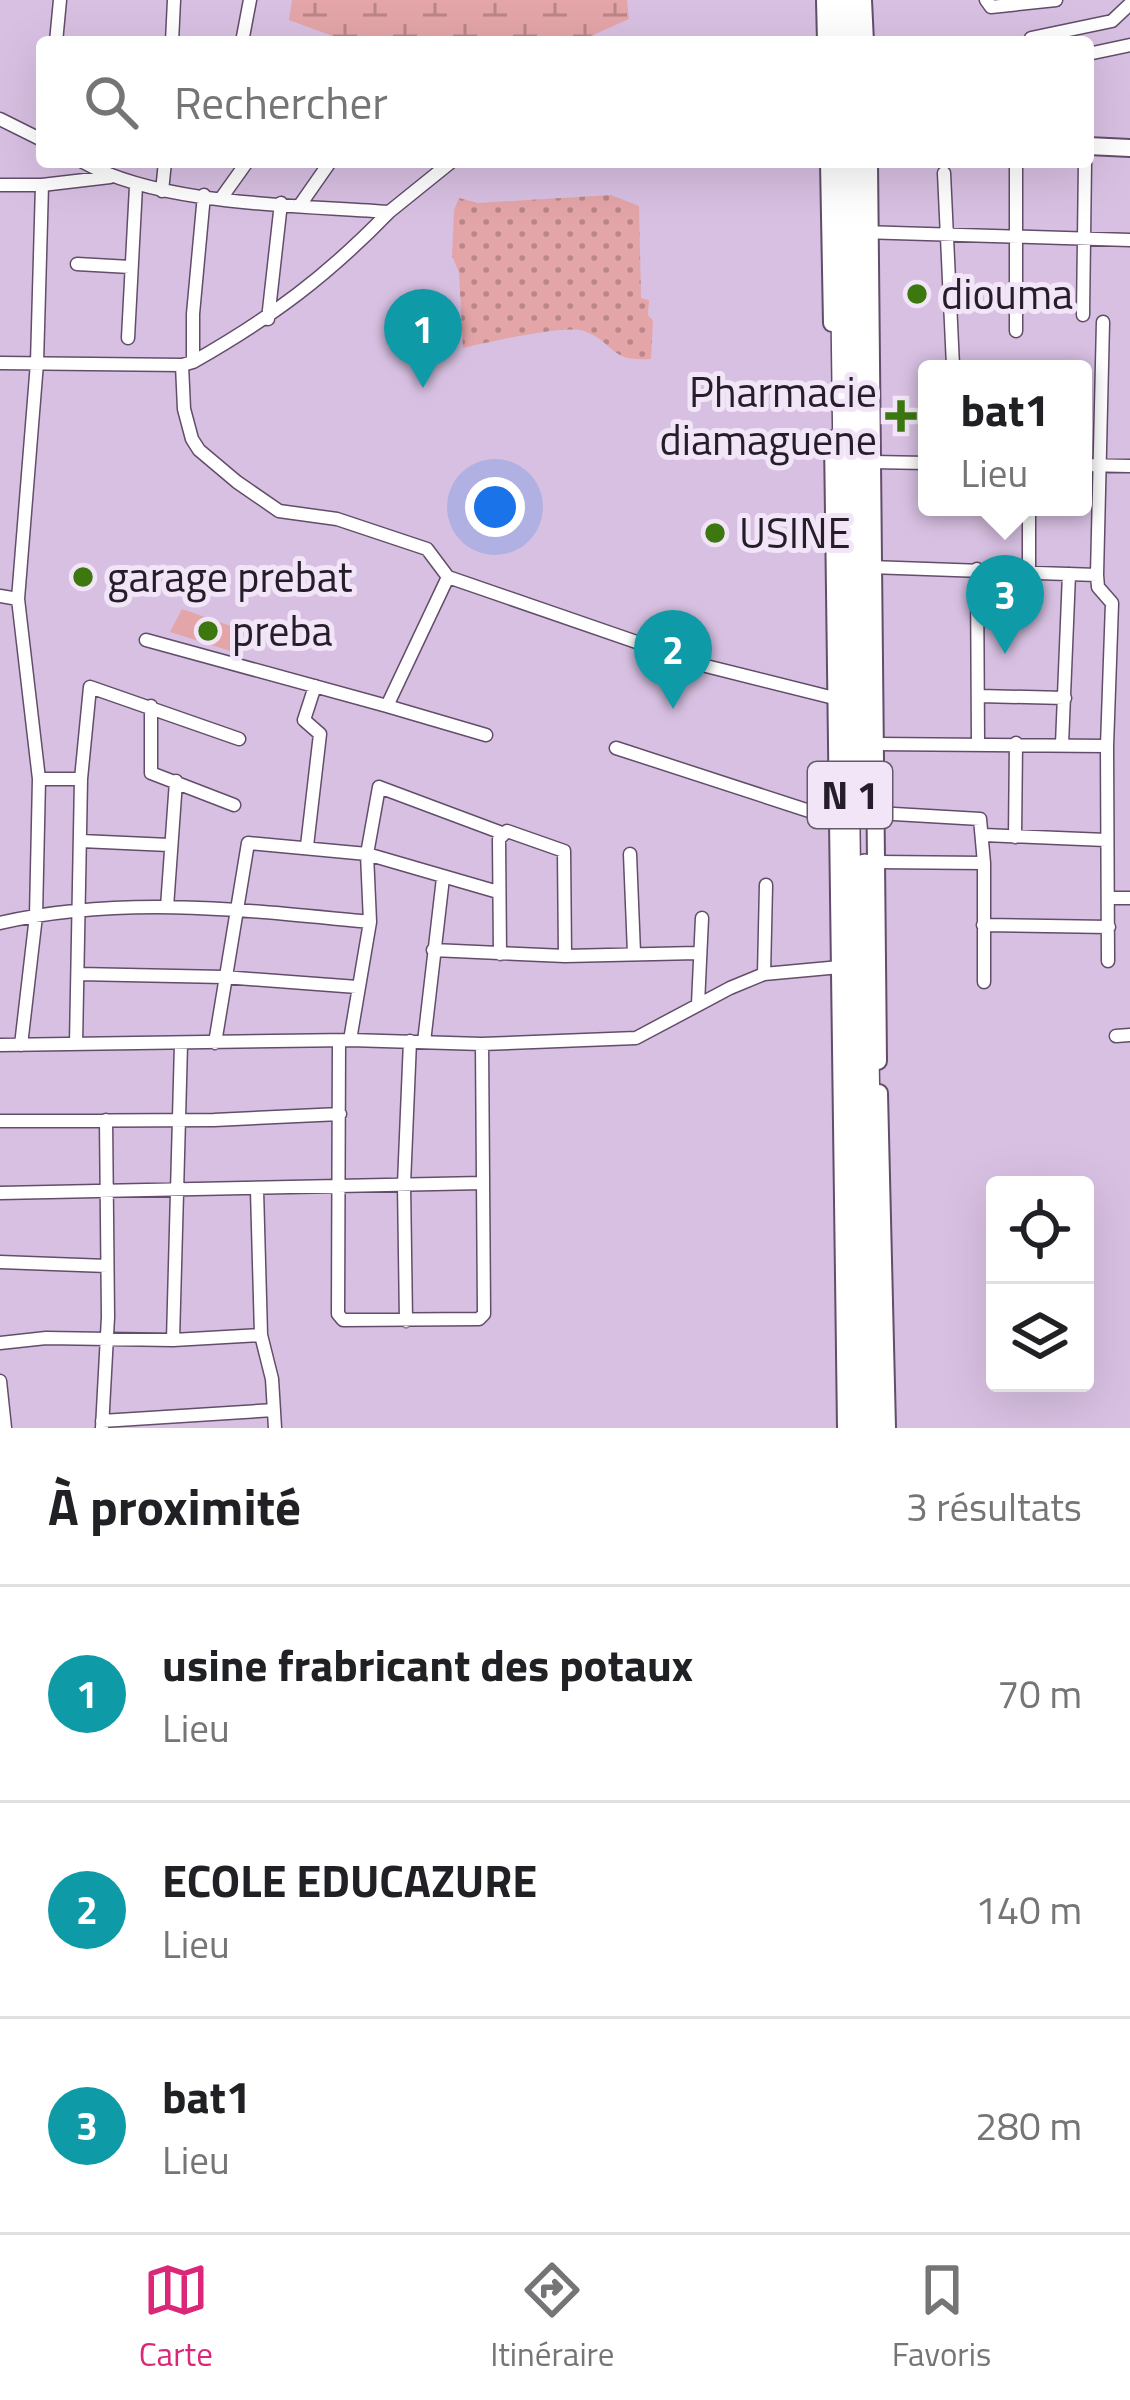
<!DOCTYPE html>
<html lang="fr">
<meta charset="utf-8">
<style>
body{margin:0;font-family:"Titillium Web",sans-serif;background:#f2f2f2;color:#202124}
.controls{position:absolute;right:36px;bottom:36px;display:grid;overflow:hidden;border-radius:12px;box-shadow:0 12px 48px #0002}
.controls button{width:108px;height:108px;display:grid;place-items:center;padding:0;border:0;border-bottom:3px solid #e0e0e0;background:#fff;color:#202124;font:60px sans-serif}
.you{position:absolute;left:495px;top:507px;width:42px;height:42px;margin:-30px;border:9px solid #fff;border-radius:50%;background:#1a73e8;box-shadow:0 0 0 18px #1a73e833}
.badge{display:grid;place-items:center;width:78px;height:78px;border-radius:50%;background:#db2777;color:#fff;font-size:39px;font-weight:700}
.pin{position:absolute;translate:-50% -99px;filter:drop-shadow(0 3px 6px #0008)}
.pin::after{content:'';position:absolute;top:63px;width:42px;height:36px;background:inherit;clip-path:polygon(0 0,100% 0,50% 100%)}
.popup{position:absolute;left:918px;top:360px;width:174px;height:156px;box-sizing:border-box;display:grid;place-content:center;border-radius:12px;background:#fff;filter:drop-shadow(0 3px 9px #0005);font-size:39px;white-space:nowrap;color:#757577}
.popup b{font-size:45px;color:#202124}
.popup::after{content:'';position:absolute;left:50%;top:100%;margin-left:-24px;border:24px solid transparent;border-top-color:#fff}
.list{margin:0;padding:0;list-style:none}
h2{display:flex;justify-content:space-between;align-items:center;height:156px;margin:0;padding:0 48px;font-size:51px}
h2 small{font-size:39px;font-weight:400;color:#757577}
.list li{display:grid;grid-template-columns:78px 1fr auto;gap:36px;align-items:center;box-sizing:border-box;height:216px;padding:0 48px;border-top:3px solid #e0e0e0}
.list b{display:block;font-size:45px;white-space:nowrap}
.list p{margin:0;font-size:39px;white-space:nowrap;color:#757577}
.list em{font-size:39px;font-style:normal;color:#757577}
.icon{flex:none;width:66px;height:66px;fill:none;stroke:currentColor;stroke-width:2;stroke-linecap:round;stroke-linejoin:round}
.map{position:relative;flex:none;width:1130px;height:1428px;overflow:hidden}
.search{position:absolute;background:#fff;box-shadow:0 12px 48px #0002;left:36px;right:36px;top:36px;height:132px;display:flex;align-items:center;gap:30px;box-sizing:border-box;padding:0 42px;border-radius:12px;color:#757577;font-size:45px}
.sheet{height:804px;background:#fff}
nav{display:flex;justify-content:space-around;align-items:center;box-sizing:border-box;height:168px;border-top:3px solid #e0e0e0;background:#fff;font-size:33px;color:#757577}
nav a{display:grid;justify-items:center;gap:6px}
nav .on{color:#db2777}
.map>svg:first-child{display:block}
.grass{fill:url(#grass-dots)}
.wetland{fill:url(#wetland-marsh)}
.pitch{fill:#e4a5a8}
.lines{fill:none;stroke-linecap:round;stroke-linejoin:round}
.street-casing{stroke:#624d6a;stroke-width:15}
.secondary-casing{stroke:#624d6a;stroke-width:20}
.highway-casing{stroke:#624d6a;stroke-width:24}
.street{stroke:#fff;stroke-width:12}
.secondary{stroke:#fff;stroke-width:16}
.highway{stroke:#fff;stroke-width:21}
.poi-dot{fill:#3c770f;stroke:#f1e5f7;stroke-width:4.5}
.labels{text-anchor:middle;stroke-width:10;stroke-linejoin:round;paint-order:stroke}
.shield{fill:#f1e5f7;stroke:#635968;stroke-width:3}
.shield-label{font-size:39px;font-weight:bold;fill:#261d2a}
.poi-label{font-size:42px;fill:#261d2a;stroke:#f1e5f7;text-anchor:start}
</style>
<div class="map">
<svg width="1130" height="1428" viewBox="0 0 1130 1428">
<defs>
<pattern id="grass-dots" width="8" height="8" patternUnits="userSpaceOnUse" patternTransform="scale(3)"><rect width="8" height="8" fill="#e4a5a8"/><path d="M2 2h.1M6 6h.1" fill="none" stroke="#b98689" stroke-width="1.8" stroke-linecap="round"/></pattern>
<pattern id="wetland-marsh" width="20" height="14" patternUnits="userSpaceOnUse" patternTransform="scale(3)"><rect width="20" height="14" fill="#e4a5a8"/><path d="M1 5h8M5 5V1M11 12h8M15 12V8" fill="none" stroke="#b98689"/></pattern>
</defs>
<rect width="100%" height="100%" fill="#d8c0e2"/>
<path class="grass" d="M611 195 639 206 641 298 649 300 648 315 653 321 651 359C608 362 616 343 584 331 565 324 486 343 463 348L459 273 452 256 454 210 459 198 478 203Z"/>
<path class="wetland" d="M292 0H627L629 19 577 42H349L289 20Z"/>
<path class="pitch" d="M182 609 245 631 237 653 170 632Z"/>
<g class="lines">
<g class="street-casing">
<path id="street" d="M986 0 991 7 1056 0
M1031 38 1112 21 1130 4
M56 42 60 0
M172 42 174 0
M242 42 250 0
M1088 54 1130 45
M0 119 42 140
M83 162C162 206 298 205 389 212L451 162
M1016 162V331
M944 173 953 366
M0 185H42L110 177
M162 191 165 162
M222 197 247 162
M300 205 330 162
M861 232 1130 240
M77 264 130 267
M1083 315 1085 162
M268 319 281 203
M1103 322 1097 575 1098 587 1112 603 1107 746 1108 961
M128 338 136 186
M193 362V314L204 195
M0 363 182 365 193 362C272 317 326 277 389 212
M182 365 184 409 192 439 199 450 237 482 279 511 337 519 427 549 448 577 706 666 842 700
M872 462 927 463
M1083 465 1130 466
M870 567 1097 575
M977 569 978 744
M1029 572V507
M0 596 18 599
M146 640 387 706 448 577
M979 696 1065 698
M151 706V773L234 805
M387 706 486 735
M876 744 1107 746
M1062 744 1069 574
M616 748 837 820
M39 779H81
M877 813 980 819 984 863V982
M984 835 1106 840
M1015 837 1016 743
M81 841 169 845
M307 846 320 734 304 720 315 686
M630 854 634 953
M878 862 984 863
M1108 898H1130
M167 907 176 781
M0 923C122 895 247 910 370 922
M983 925 1109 927
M433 950 565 956 697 953
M500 954 499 839 507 831 564 851 565 956
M78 974 224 977 357 987
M764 974 766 885
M698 1004 702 918
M1116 1036 1130 1035
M350 1040 370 922 367 854 379 787 502 833
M339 1041 338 1314 343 1320 479 1319 484 1314 482 1044
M424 1042 443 878
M215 1043 248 843 367 854 498 892
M76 1044 81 779 90 687 239 739
M181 1044 173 1340 261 1335
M0 1045 350 1040 482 1044 636 1038 730 988 764 974 840 967
M21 1045 36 916 39 779 18 599 37 363 42 185
M0 1121 214 1120 340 1114
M257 1190 261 1335 272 1379 275 1428
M0 1193 482 1183
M0 1262 107 1266
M406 1321 404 1184 410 1041
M0 1343 46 1338 173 1340
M0 1381 5 1428
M102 1421 274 1410
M102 1428 108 1317 106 1120"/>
</g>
<g class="secondary-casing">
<path id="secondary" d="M825 0 826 42
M863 0 865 42
M1088 146 1130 148
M829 162 832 323
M869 162 878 1061
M833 439 846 1428
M879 1093 887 1428"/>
</g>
<g class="highway-casing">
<path id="highway" d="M837 0V42
M853 0 854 42
M840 162 857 1428
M858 162 864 761
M865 865 874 1428"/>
</g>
<use href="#street" class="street"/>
<use href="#secondary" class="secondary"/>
<use href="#highway" class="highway"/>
</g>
<g class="poi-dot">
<circle cx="917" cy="294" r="12"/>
<path d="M895 398h12v12h12v12h-12v12h-12v-12h-12v-12h12z"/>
<circle cx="715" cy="533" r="12"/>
<circle cx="83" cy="577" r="12"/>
<circle cx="208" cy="631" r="12"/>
</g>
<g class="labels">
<rect class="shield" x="808" y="762" width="84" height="66" rx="9"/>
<g class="shield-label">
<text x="850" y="809">N 1</text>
</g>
<g class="poi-label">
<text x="941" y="309">diouma</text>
<text x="877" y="407" text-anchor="end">Pharmacie<tspan x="877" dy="48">diamaguene</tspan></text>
<text x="739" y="548">USINE</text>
<text x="107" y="592">garage prebat</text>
<text x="232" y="646">preba</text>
</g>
</g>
</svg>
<div class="controls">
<button><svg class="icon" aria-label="locate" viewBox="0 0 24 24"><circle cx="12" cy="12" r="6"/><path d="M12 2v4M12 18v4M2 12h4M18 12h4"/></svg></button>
<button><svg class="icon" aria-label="layers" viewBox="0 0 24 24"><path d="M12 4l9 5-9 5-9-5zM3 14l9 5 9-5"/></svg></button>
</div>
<div class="you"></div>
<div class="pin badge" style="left:423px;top:388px;background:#0f9aa8">1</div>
<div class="pin badge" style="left:673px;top:709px;background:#0f9aa8">2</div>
<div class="pin badge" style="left:1005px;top:654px;background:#0f9aa8">3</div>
<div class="popup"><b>bat1</b>Lieu</div>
<div class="search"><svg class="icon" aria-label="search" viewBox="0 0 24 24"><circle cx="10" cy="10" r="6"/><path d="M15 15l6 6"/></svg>Rechercher</div>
</div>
<section class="sheet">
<h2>À proximité<small>3 résultats</small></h2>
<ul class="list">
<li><span class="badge" style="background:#0f9aa8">1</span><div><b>usine frabricant des potaux</b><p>Lieu</p></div><em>70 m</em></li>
<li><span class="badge" style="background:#0f9aa8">2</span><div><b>ECOLE EDUCAZURE</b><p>Lieu</p></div><em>140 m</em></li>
<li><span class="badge" style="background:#0f9aa8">3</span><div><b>bat1</b><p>Lieu</p></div><em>280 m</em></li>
</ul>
</section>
<nav>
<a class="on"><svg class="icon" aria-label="map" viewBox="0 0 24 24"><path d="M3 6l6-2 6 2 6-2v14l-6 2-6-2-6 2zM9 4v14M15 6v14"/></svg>Carte</a>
<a><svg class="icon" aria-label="directions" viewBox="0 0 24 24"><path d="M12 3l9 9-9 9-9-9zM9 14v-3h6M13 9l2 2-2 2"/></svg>Itinéraire</a>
<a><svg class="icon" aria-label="saved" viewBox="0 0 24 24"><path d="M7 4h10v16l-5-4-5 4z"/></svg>Favoris</a>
</nav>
